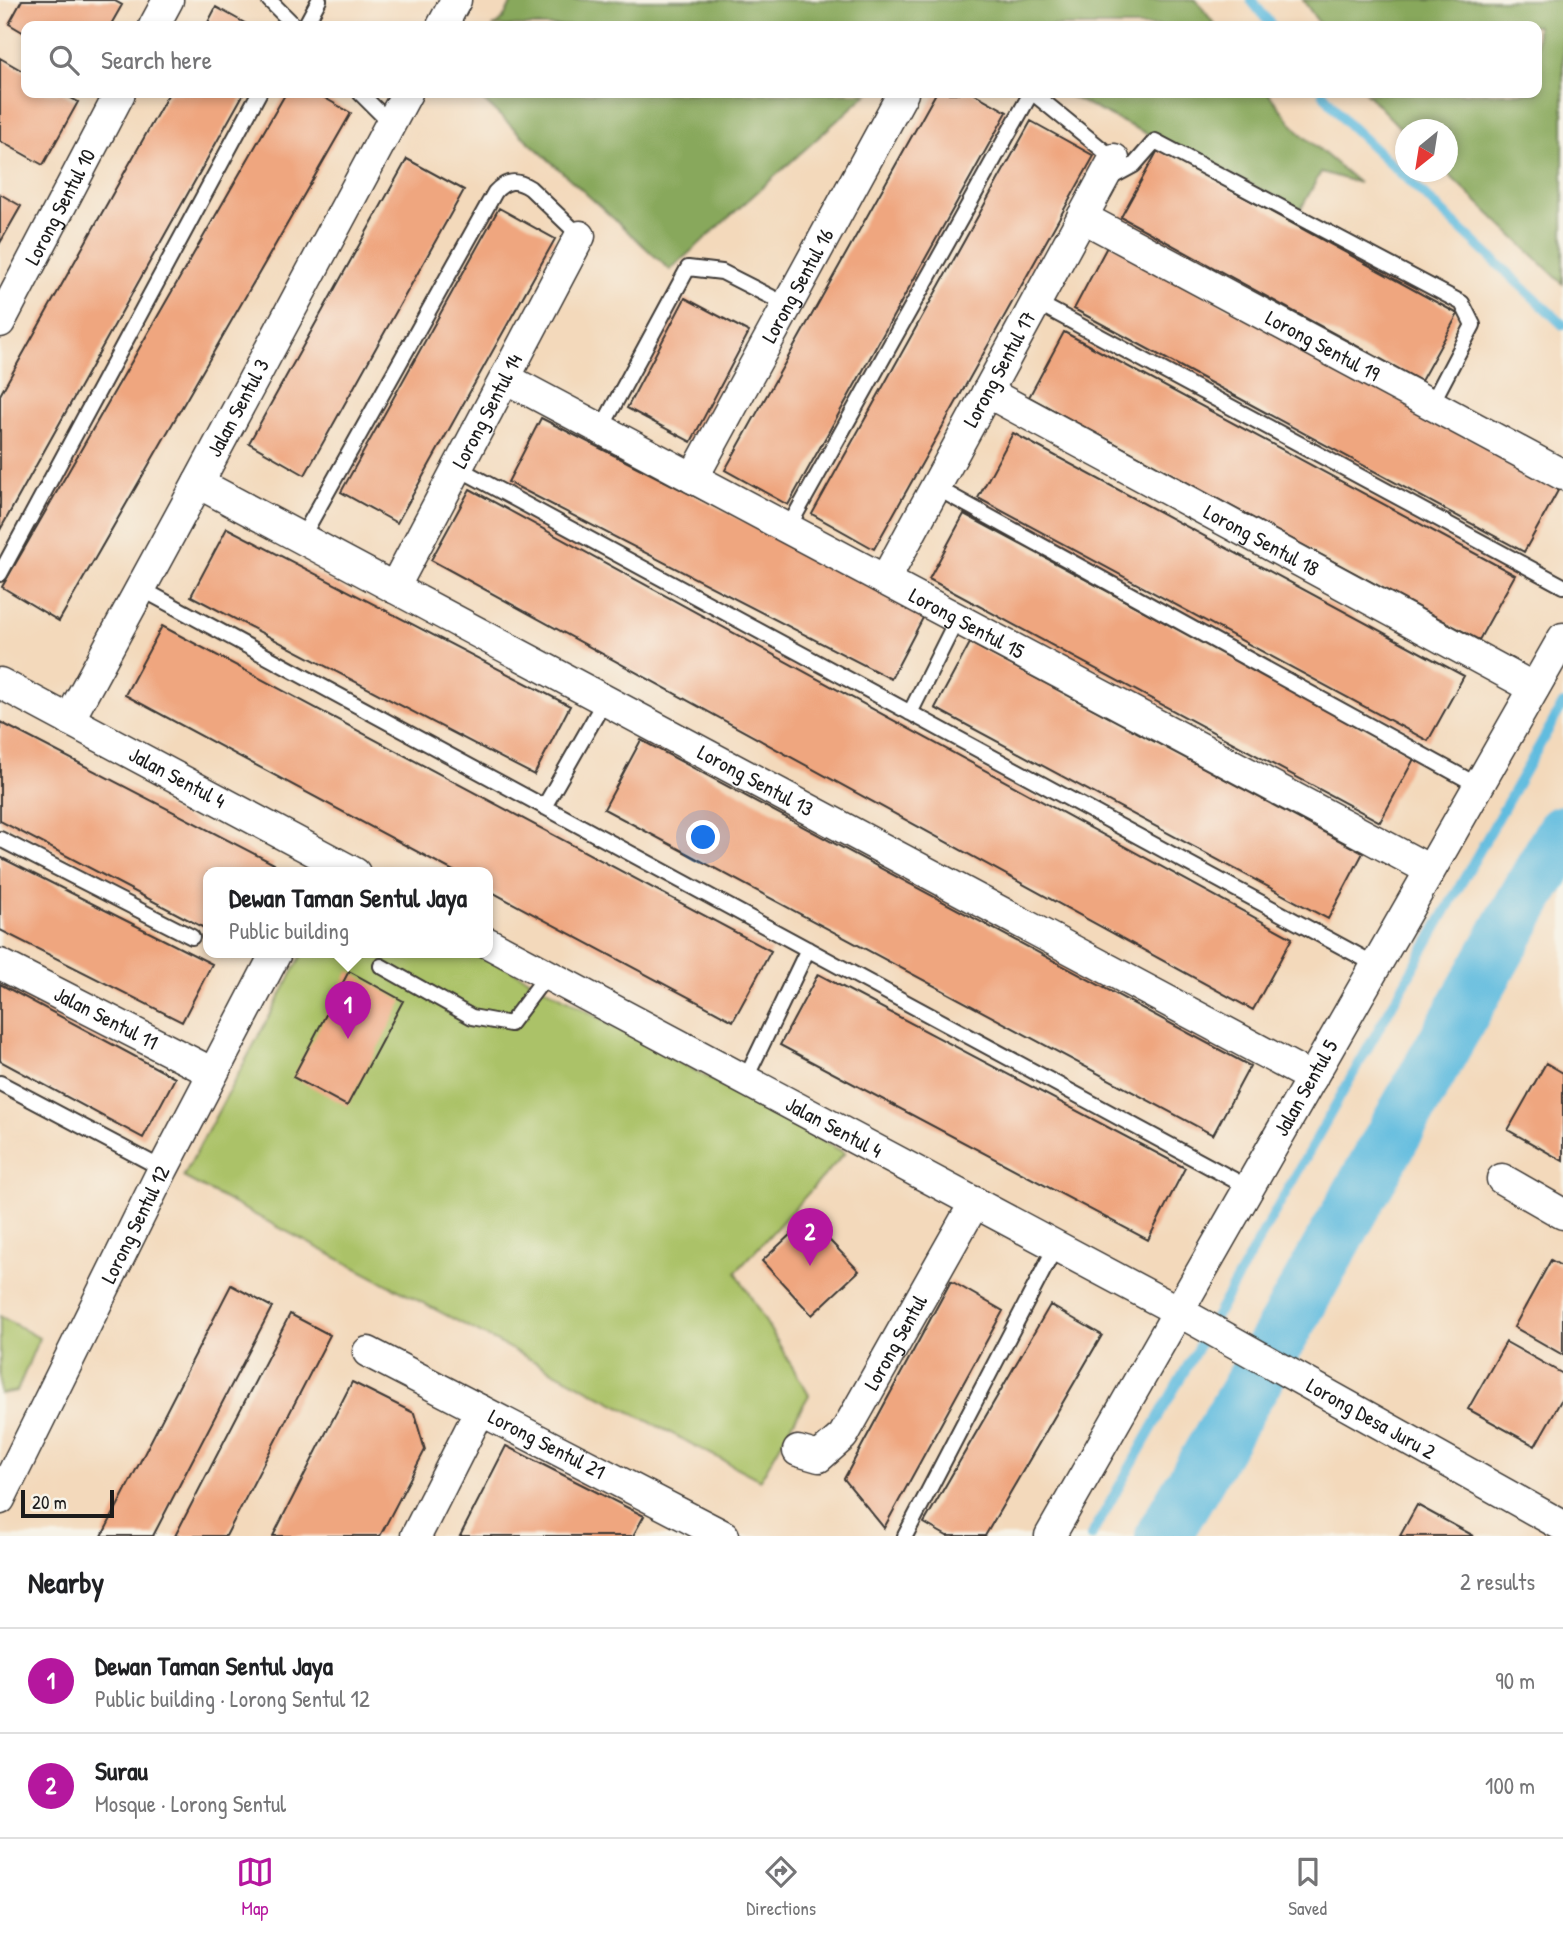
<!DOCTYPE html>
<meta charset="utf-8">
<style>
body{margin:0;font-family:"Patrick Hand",sans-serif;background:#f6f6f6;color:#202124}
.compass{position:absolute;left:1395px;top:119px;width:63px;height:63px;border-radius:50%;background:#fff;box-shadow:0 4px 10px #0003;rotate:210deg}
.scale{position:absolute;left:21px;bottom:18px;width:93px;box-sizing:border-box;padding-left:7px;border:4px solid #1c1c1c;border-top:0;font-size:19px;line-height:24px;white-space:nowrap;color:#1c1c1c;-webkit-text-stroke:5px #f7f3e8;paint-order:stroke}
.you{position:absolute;left:704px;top:838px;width:24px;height:24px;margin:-18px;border:5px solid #fff;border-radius:50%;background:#1a73e8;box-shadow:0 0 0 10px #1a73e833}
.badge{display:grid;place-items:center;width:46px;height:46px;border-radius:50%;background:#b5179e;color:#fff;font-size:23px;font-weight:700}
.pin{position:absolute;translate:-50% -58px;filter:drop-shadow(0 2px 4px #0008)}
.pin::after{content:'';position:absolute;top:37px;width:24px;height:21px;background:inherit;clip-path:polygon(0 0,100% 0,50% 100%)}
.popup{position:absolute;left:203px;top:867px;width:290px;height:91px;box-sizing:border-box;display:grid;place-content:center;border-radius:14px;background:#fff;filter:drop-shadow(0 2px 5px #0005);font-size:23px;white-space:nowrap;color:#757577}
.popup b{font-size:26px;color:#202124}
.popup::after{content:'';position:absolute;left:50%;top:100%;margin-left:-14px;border:14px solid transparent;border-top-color:#fff}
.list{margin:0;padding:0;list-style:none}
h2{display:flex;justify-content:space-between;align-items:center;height:91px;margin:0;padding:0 28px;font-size:30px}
h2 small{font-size:23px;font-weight:400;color:#757577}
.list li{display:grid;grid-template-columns:46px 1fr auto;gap:21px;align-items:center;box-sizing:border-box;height:105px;padding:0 28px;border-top:2px solid #e0e0e0}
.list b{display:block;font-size:26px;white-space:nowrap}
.list p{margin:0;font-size:23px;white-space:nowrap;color:#757577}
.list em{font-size:23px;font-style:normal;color:#757577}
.icon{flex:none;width:38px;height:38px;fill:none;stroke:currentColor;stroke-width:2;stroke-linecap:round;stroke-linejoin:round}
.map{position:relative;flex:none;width:1563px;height:1536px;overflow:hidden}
.search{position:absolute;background:#fff;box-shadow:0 4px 10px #0003;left:21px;right:21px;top:21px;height:77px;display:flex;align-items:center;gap:18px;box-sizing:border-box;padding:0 24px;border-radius:14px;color:#757577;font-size:26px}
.sheet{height:301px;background:#fff}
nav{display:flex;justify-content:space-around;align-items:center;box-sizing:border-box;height:98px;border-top:2px solid #e0e0e0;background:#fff;font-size:19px;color:#757577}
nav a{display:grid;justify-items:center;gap:4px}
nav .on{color:#b5179e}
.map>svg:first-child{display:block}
.green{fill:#abc267;stroke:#646f42;stroke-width:2}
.forest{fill:#88a85c;stroke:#52623c;stroke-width:2}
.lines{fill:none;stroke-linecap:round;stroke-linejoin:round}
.stream{stroke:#61bcdf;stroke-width:10}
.river{stroke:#61bcdf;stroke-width:56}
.building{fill:#efa67f}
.lane-casing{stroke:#3c3834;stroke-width:18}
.street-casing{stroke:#3c3834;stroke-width:33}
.lane{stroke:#fff;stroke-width:14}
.street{stroke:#fff;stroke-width:30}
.labels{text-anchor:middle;stroke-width:5;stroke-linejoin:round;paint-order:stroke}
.street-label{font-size:21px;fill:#1c1c1c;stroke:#f7f3e8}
</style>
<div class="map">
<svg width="1563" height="1536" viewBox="0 0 1563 1536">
<rect width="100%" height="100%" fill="#f7f3e8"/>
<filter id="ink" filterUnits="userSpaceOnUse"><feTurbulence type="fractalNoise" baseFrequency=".0143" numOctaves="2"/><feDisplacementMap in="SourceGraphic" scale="14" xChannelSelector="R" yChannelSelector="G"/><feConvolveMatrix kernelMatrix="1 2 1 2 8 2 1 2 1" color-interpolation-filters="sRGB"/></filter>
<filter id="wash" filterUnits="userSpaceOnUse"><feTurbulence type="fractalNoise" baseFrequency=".00686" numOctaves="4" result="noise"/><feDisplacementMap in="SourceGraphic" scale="28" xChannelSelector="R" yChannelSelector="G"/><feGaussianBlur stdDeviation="1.57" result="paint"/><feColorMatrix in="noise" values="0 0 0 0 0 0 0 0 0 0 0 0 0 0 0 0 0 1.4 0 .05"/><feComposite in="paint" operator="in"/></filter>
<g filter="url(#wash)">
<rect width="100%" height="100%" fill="#f3d9bb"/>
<path class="green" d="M303 953H481L845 1153 736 1272 809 1395 760 1480 183 1177Z
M0 1316 39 1338 17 1391 0 1394Z"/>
<path class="forest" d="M513 0H1196L1216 26H494L503 19Z
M1303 0H1563V284L1446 172H1448V130H1406L1405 133 1366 93H1537V26H1321Z
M475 93H868L670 270Z
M1063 93H1268L1299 132 1359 183 1321 172 1301 209Z"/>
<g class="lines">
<path class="stream" d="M1251 0 1272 26
M1323 93 1345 121 1563 325
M1091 1536 1563 704"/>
<path class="river" d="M1163 1536 1287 1324 1563 833"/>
</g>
<g id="blocks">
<path class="building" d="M22 0H113L122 5 110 26H26V34L9 24Z
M216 7 250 26H206Z
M0 58 26 73V93H62L78 102 43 165 0 141Z
M169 93H244L0 530V395Z
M286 93H316L351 113 59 621 2 587Z
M936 93H973L1007 112 788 505 725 470Z
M1031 121 1094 156 874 549 812 514Z
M1158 150 1458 314 1421 381 1121 217Z
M407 159 464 190 305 475 249 443Z
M0 194 21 206 0 243Z
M499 208 555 239 397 523 341 492Z
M1109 243 1560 487 1524 552 1074 309Z
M685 298 749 332 691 442 627 408Z
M1064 332 1515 575 1479 640 1029 397Z
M541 418 925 614 891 679 508 482Z
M1013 433 1464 676 1428 741 978 498Z
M470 489 1292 938 1253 1010 431 560Z
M964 514 1415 757 1380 822 929 579Z
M227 528 570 706 534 775 191 596Z
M162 626 771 951 733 1021 488 890V873H457L125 695Z
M970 643 1363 853 1328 919 935 708Z
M0 722 274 864 269 873H208V930L0 821Z
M641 740 1250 1066 1213 1135 604 809Z
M0 857 212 964 182 1022 0 930Z
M349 971 403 1001 347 1106 293 1077Z
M818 974 1185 1168 1148 1240 780 1045Z
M0 984 175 1078 143 1138 0 1061Z
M1546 1063 1563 1073V1161L1508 1130Z
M808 1218 859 1271 812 1315 762 1261Z
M1551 1260 1563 1267V1355L1514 1327Z
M951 1281 1003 1311 884 1528 844 1479Z
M231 1285 272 1307 153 1536H102Z
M1050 1305 1102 1335 985 1536H947L924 1523Z
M290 1314 330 1335 226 1536H175Z
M1506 1342 1563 1374V1397L1535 1446 1468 1409Z
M352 1382 414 1413 425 1450 380 1536H273Z
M506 1446 644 1516 633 1536H460Z
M1417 1505 1474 1536H1400Z"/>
</g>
</g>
<g filter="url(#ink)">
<use href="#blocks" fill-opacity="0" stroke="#3c3834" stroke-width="2"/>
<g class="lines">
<g class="lane-casing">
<path id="lane" d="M269 0 295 26
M305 26 319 0
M360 93 390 123
M1033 93 1114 159
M1110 178 1134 165 1155 141 1462 303 1473 325 1431 405
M1036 302 1563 586
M601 429 688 268 722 272 787 305
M458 468 1376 965
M935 487 1479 786
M788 528 1031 93
M301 539 495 192C506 180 516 179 530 188L580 236
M0 574 259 93
M140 588 1249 1188
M910 713 957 619
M544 807 605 700
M0 839 192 937
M381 966 472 1017 510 1024 547 975
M745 1080 808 949
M0 1083 163 1169
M905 1536 1056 1246"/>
</g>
<g class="street-casing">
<g id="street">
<path d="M154 26 168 0"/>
<path d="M442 26 456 0"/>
<path id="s1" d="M1082 217 1563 475"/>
<path id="s2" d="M0 322 120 93"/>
<path id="s3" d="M505 378 1430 870"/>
<path id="s4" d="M987 392 1534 688"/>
<path id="s5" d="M693 478 903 93"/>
<path id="s6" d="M198 483 1312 1078"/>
<path id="s7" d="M885 580 1114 159"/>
<path id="s8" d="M394 588 580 236"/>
<path id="s9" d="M0 683 355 873"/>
<path id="s10" d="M69 720 198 483 407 93"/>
<path id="s11" d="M488 943 1178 1311 1563 1526"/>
<path id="s12" d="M0 964 213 1073"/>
<path d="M1502 1179 1563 1214"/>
<path id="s13" d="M368 1352 724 1536"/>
<path id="s14" d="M798 1451 819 1457 843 1436 975 1202"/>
<path id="s15" d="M0 1499 163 1169 276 953"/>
<path d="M416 1536 480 1410"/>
<path id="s16" d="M1050 1536 1563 638"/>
</g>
</g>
<use href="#lane" class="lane"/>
<use href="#street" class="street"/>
</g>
</g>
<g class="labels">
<g class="street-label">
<text dy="7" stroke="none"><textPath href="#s2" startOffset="130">Lorong Sentul 10</textPath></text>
<text dy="7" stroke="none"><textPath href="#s5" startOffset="219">Lorong Sentul 16</textPath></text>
<text dy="7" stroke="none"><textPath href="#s1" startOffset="273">Lorong Sentul 19</textPath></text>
<text dy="7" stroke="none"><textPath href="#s7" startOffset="240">Lorong Sentul 17</textPath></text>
<text dy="7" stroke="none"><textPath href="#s10" startOffset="355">Jalan Sentul 3</textPath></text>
<text dy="7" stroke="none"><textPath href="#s8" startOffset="200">Lorong Sentul 14</textPath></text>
<text dy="7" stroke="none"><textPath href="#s4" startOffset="312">Lorong Sentul 18</textPath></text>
<text dy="7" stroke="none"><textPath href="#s3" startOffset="523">Lorong Sentul 15</textPath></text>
<text dy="7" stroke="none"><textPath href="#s9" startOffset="201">Jalan Sentul 4</textPath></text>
<text dy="7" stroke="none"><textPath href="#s6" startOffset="632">Lorong Sentul 13</textPath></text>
<text dy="7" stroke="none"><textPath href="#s12" startOffset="119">Jalan Sentul 11</textPath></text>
<text dy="7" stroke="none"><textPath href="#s16" startOffset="516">Jalan Sentul 5</textPath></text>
<text dy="7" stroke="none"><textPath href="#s11" startOffset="392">Jalan Sentul 4</textPath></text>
<text dy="7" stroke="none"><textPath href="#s15" startOffset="306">Lorong Sentul 12</textPath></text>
<text dy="7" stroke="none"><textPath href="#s14" startOffset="161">Lorong Sentul</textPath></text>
<text dy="7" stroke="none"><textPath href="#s11" startOffset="1003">Lorong Desa Juru 2</textPath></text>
<text dy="7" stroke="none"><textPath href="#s13" startOffset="201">Lorong Sentul 21</textPath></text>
</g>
</g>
</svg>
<svg class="compass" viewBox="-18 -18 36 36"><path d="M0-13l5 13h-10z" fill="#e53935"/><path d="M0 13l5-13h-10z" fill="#757577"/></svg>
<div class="scale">20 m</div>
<div class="you"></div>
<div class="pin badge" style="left:348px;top:1039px">1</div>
<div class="popup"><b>Dewan Taman Sentul Jaya</b>Public building</div>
<div class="pin badge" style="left:810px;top:1266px">2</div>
<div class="search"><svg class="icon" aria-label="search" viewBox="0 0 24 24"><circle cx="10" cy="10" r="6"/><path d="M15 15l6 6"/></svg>Search here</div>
</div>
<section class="sheet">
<h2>Nearby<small>2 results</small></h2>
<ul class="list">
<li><span class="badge">1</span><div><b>Dewan Taman Sentul Jaya</b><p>Public building · Lorong Sentul 12</p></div><em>90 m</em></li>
<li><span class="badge">2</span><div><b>Surau</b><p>Mosque · Lorong Sentul</p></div><em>100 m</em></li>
</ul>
</section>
<nav>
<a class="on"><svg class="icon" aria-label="map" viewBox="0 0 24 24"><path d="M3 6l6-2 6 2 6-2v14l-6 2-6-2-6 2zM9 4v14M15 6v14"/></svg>Map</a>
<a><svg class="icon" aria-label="directions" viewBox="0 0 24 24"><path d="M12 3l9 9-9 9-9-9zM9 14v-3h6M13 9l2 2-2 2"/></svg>Directions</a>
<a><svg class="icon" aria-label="saved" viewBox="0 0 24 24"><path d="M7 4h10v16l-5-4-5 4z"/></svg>Saved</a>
</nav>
